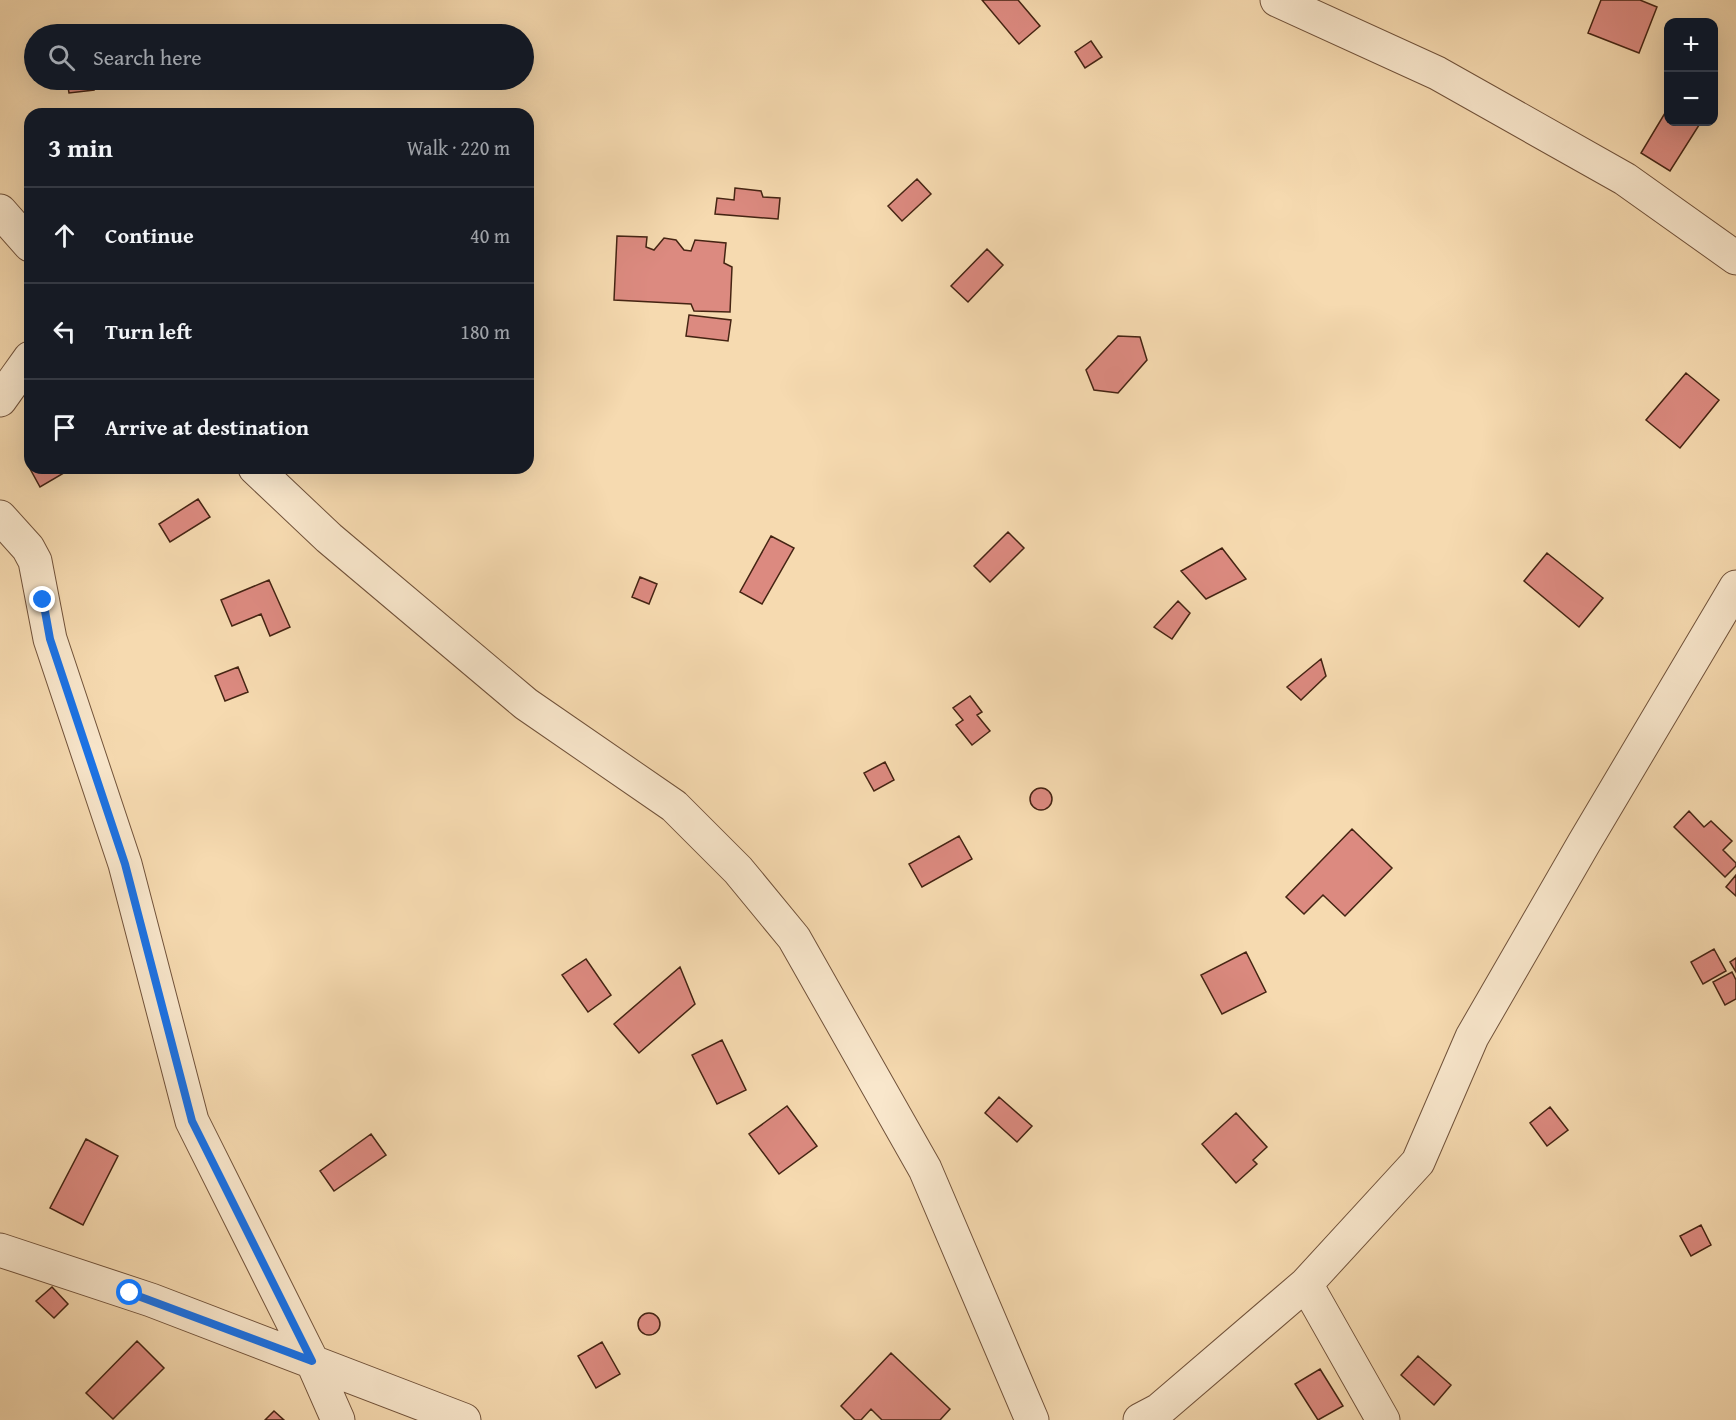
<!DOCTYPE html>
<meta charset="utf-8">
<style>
body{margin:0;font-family:"Gentium Book Plus",serif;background:#242831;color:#f1f3f6}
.controls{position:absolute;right:18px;top:18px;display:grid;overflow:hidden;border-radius:12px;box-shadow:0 6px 24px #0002}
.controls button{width:54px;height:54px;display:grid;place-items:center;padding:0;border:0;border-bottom:2px solid #363941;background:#171b24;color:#f1f3f6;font:30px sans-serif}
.stop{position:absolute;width:18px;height:18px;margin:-14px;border:4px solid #1a73e8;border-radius:50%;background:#fff}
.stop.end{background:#1a73e8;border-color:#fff;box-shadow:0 2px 6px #0008}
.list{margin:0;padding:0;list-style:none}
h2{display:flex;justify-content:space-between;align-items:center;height:78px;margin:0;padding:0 24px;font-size:26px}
h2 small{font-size:20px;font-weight:400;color:#9ea1a6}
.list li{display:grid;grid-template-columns:39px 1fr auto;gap:18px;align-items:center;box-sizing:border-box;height:96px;padding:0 24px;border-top:2px solid #363941}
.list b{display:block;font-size:22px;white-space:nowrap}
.list em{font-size:20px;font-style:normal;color:#9ea1a6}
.icon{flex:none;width:33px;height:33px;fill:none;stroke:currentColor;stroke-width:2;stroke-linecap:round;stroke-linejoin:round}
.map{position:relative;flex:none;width:1736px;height:1420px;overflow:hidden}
.search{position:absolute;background:#171b24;box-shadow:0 6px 24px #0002;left:24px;top:24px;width:510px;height:66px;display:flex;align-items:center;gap:15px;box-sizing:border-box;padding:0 21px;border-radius:33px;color:#9ea1a6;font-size:22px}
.panel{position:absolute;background:#171b24;box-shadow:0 6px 24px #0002;left:24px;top:108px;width:510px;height:366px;border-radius:18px}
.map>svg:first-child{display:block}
.building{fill:#dc8a80;stroke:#452413;stroke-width:1.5}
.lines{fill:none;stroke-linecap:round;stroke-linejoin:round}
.minor-casing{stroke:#71523a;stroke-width:35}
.minor{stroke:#f9e7cc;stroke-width:33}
.route{stroke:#1a73e8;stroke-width:8}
</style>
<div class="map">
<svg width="1736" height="1420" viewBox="0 0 1736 1420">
<rect width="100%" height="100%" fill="#f6dab0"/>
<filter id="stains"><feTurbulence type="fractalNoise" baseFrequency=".00333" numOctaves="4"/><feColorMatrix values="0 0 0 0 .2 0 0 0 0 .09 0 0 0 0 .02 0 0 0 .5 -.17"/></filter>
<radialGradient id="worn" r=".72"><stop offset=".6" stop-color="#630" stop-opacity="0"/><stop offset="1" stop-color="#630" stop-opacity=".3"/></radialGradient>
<path class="building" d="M982 0H1018L1040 26 1019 44Z
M1601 0H1640L1657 7 1639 53 1588 33Z
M107 25 114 34H93Z
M1091 41 1102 57 1085 68 1075 52Z
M67 80H92L94 90 69 93Z
M1668 108V122H1701L1670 171 1641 153Z
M917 179 931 194 902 221 888 206Z
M735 188 761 191 763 197 780 198 778 219 715 214 717 198 734 200Z
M617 236 647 237 646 247 654 250 664 238 676 240 684 250 691 251 695 240 726 243 724 263 732 267 730 312 694 311 691 304 614 300Z
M987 249 1003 265 968 302 951 286Z
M689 315 731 320 728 341 686 336Z
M1118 336 1140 337 1147 360 1118 393 1094 390 1086 370Z
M1686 373 1719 400 1680 448 1646 420Z
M30 464V468H68L69 470 40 487 28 465Z
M198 499 210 517 170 542 159 524Z
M1008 532 1024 548 990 582 974 566Z
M771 536 794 548 762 604 740 592Z
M1222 548 1246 579 1206 599 1181 571Z
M1547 553 1603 598 1579 627 1524 581Z
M640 577 657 584 649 604 632 597Z
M269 580 290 627 270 636 261 614 232 626 221 600Z
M1178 601 1190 613 1172 639 1154 627Z
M1321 659 1326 676 1301 700 1287 687Z
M238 667 248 692 225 701 215 676Z
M970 696 982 712 977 715 990 731 972 745 956 725 963 720 953 708Z
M885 762 894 780 874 791 864 773Z
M1030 799a11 11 0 1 1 22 0a11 11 0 1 1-22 0Z
M1689 811 1704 827 1711 821 1732 841 1723 850 1736 863V866L1725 877 1674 827Z
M1352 829 1392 868 1345 916 1323 895 1304 914 1286 897Z
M959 836 972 859 922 887 909 864Z
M1736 875V896L1726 887Z
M1714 949 1726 971 1703 984 1691 962Z
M1246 952 1266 992 1222 1014 1201 975Z
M1736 958V972L1730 962Z
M586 959 611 995 588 1012 562 975Z
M680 967 695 1004 639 1053 614 1024Z
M1732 972 1736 980V999L1725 1005 1713 982Z
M722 1040 746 1090 717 1104 692 1055Z
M999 1097 1032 1126 1017 1142 985 1113Z
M787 1106 817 1146 779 1174 749 1134Z
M1550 1107 1568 1130 1547 1146 1530 1123Z
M1236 1113 1267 1147 1253 1160 1257 1164 1236 1183 1202 1144Z
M371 1134 386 1155 334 1191 320 1171Z
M86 1139 118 1156 83 1225 50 1208Z
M1701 1225 1711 1245 1691 1256 1680 1236Z
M52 1287 68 1304 54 1318 36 1301Z
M638 1324a11 11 0 1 1 22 0a11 11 0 1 1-22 0Z
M137 1341 164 1368 113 1419 86 1393Z
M602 1342 620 1374 596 1388 578 1356Z
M891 1353 950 1409 940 1420H882L871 1409 861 1420H855L841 1406Z
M1418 1356 1451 1385 1434 1405 1401 1375Z
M1320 1369 1343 1406 1318 1420 1295 1384Z
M274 1411 284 1420H265Z"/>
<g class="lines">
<g class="minor-casing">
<path id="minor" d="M1277 0 1437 73 1625 179 1736 258
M0 211 30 245
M0 400 30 358
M255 468 329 538 526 704 674 806 738 870 794 938 925 1169 1032 1420
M0 517 28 548 35 561 50 639 125 864 192 1121 312 1361 338 1420
M0 1250 151 1300 464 1420
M1306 1284 1383 1420
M1140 1420 1159 1410 1306 1284 1418 1162 1472 1037 1584 843 1736 587"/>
</g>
<use href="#minor" class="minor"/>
</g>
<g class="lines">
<path class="route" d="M43 600 50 639 125 864 192 1121 312 1361 130 1293"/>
</g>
<rect width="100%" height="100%" filter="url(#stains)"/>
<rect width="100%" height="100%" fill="url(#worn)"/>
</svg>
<div class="controls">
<button>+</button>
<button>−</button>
</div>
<div class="stop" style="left:130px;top:1293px"></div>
<div class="stop end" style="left:43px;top:600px"></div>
<div class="search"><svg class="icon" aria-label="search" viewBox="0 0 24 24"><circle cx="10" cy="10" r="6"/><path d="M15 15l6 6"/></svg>Search here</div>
<section class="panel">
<h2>3 min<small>Walk · 220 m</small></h2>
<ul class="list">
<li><svg class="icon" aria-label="ahead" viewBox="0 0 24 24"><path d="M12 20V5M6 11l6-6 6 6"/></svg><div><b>Continue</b></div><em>40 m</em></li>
<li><svg class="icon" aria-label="left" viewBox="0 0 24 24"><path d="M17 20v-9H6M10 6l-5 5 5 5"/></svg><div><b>Turn left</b></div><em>180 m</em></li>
<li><svg class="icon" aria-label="arrive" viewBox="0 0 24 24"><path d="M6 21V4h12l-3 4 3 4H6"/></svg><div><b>Arrive at destination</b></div></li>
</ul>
</section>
</div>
